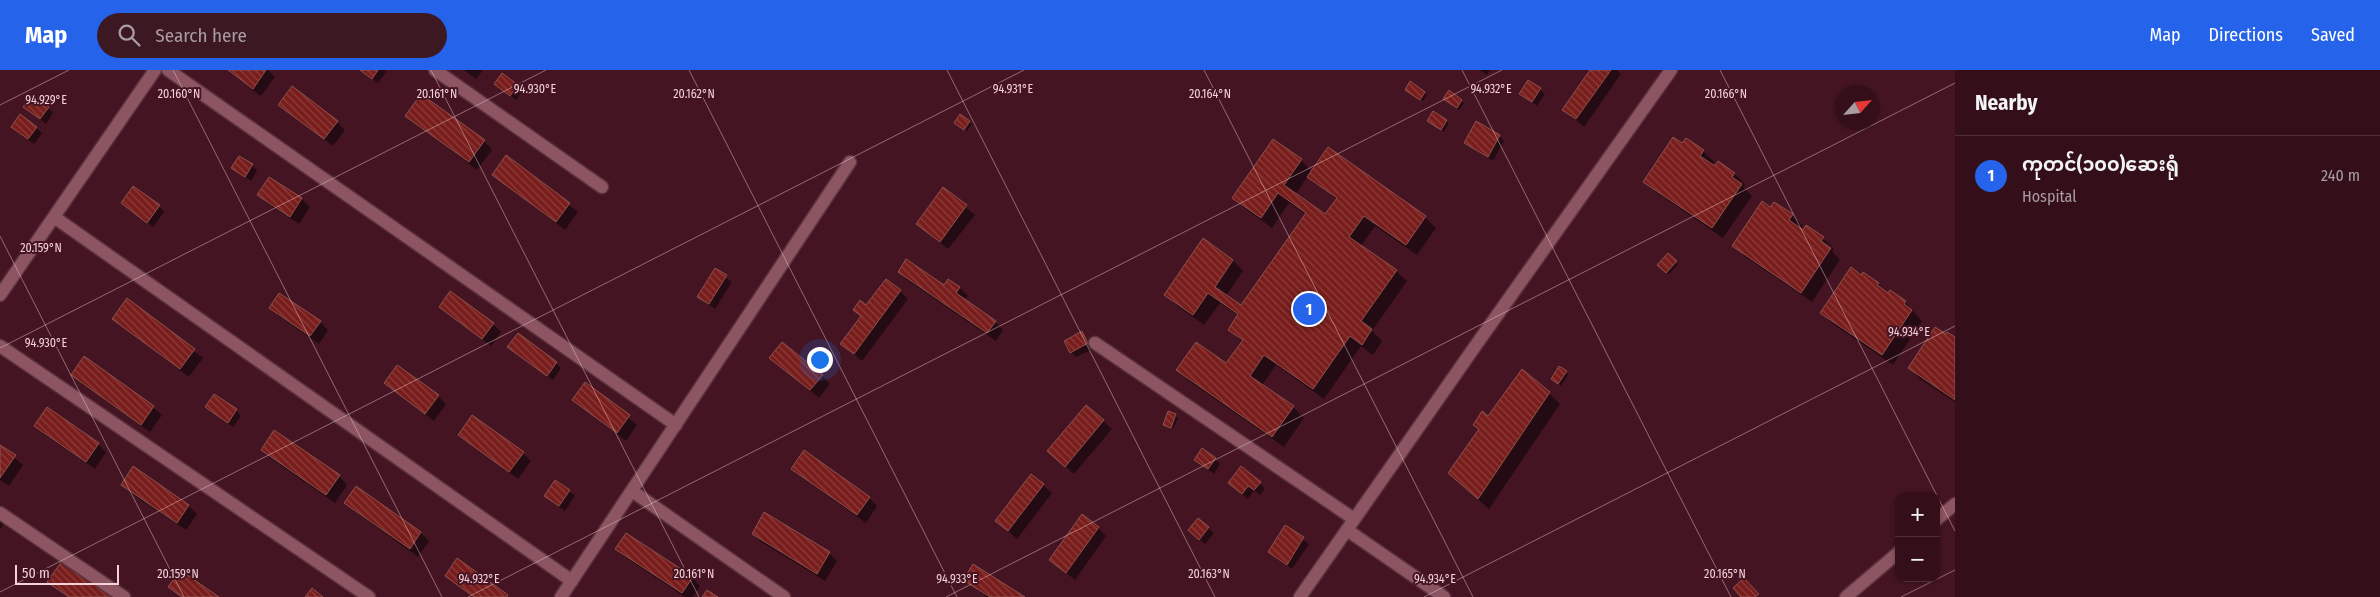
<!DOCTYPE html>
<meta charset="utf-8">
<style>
body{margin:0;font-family:"Fira Sans Condensed","Noto Sans Myanmar",sans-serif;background:#3c1823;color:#f1f3f6}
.controls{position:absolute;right:15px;bottom:15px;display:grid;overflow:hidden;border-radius:10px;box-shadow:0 1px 4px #0004}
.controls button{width:45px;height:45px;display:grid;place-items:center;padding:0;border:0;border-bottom:1px solid #4e2f39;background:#340f1a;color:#f1f3f6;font:25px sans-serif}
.compass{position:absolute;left:1835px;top:15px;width:45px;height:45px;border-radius:50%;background:#340f1a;box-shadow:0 1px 4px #0004;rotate:63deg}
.scale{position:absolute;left:15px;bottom:12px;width:104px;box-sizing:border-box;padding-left:5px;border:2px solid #f4d2d8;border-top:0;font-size:14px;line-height:18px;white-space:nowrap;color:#f4d2d8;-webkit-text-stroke:4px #451422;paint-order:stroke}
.you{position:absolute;left:819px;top:289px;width:18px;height:18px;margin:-12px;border:4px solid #fff;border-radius:50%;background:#1a73e8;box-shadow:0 0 0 8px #1a73e833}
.badge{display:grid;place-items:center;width:32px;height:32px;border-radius:50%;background:#2563eb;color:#fff;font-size:16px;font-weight:700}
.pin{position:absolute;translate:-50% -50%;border:2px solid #fff;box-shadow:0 1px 5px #0006}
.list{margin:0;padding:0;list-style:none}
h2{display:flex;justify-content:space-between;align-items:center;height:65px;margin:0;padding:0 20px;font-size:21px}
h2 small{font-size:16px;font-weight:400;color:#a99ca2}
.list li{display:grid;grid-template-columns:32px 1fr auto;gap:15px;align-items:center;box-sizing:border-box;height:80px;padding:0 20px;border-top:1px solid #4e2f39}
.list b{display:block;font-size:19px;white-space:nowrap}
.list p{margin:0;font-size:16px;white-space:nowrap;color:#a99ca2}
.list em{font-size:16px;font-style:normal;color:#a99ca2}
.icon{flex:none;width:28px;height:28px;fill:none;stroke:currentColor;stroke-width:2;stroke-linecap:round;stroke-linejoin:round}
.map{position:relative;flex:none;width:1955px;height:527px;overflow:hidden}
header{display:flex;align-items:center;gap:30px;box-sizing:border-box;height:70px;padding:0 25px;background:#2563eb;color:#fff}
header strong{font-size:24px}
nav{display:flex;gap:28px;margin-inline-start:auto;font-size:18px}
.search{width:350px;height:45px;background:#3c1823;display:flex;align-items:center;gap:12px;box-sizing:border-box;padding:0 18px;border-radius:28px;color:#a99ca2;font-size:19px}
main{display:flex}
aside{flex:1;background:#340f1a}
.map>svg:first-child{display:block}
.shadow{fill:#0007;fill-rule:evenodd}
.building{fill:url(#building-back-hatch);stroke:#8b524d}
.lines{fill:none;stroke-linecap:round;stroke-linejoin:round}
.minor-casing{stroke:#5a323d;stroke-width:15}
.minor{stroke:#8d5461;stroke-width:12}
.ticks{fill:none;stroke:#f4d2d8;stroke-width:1;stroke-opacity:0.45}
.ticks-label{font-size:12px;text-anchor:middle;fill:#f4d2d8;stroke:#451422;stroke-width:4;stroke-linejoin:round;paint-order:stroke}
</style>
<header>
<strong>Map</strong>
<div class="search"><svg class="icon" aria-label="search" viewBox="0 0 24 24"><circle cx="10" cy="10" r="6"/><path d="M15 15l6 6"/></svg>Search here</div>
<nav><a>Map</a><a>Directions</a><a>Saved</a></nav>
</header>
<main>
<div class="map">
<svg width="1955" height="527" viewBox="0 0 1955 527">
<defs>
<pattern id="building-back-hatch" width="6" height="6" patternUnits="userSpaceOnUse" patternTransform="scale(1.25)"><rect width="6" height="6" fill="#781d1c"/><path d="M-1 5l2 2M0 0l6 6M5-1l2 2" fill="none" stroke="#8c3d3c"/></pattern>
</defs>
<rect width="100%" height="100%" fill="#451422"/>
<path class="shadow" d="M227 0H268L275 7 261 26Z
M360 0H384L386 2 378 13Z
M464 0H483L476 9Z
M1480 0H1490L1487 5Z
M1592 0H1617L1621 4 1584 57 1564 39Z
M517 16 522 21 516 30 501 19Z
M1540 19 1545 24 1537 36 1521 23Z
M1409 22 1424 23 1427 25 1423 31Z
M1449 22 1464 33 1459 40 1447 31Z
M280 35 337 52 345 60 333 76Z
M25 37 48 38 53 43 46 54Z
M1433 43 1449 53 1444 62 1428 51Z
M21 46 42 63 34 74 18 62Z
M407 46 484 71 492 80 477 100Z
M969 52 972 54 967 61 958 55Z
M1499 66 1504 71 1493 91 1465 72Z
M1686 69 1703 81 1714 92 1712 95 1715 97 1718 93 1735 104 1745 115 1743 117 1752 126 1723 168 1656 122 1645 111Z
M1273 71 1301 90 1312 102 1425 147 1436 158 1417 185 1375 156 1361 176 1396 201 1407 211 1372 261 1382 271 1373 285 1361 276 1324 329 1276 295 1262 315 1293 337 1304 348 1284 377 1189 311 1178 300 1227 295 1243 272 1229 260 1239 246 1220 233 1204 255 1176 235 1165 224 1233 190 1243 201 1226 226 1242 237 1306 145 1289 133 1272 158 1244 138 1233 128ZM1308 106 1337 130 1326 146 1295 125Z
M506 87 578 142 565 160 494 105Z
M252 95 257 101 251 111 233 98Z
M269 108 302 129 310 137 299 154 267 133 259 125Z
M944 119 975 145 948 179 917 154Z
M122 133 159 136 164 142 153 157Z
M1771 139 1792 145 1803 156 1800 159 1823 168 1834 179 1832 181 1840 190 1812 232 1744 186 1734 175Z
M1668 184 1678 194 1669 204 1659 195Z
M715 200 732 212 715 239 699 227Z
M899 202 945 217 960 218 968 226 964 231 995 252 1003 260 996 271 907 210Z
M1862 206 1878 214 1888 224 1905 232 1922 251 1893 295 1833 254 1822 243Z
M900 221 908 229 862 291 842 274 862 247 866 237Z
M127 230 203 288 189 307 113 249Z
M440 237 493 254 501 262 491 276Z
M270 238 320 252 328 260 319 274 279 246Z
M1082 263 1093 279 1076 287 1071 282Z
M1955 269V332L1920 309 1910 298Z
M514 282 556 293 561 298 553 310Z
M85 288 153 337 162 345 150 362 81 313 73 305Z
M771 288 822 305 830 314 819 328Z
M1566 302 1568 305 1561 316 1555 311Z
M385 313 438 326 446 334 434 351Z
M586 314 637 355 626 371 574 330Z
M1549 323 1560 334 1489 439 1461 414 1480 360 1474 355Z
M206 337 236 340 241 346 233 357Z
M1175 346 1178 348 1173 359 1164 354Z
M1103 351 1112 359 1074 404 1057 389Z
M36 356 98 374 106 382 95 399 44 364Z
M274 362 339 406 347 415 335 433 270 388 262 380Z
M460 365 523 383 531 391 518 409Z
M0 376 23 395 9 416 0 410Z
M1196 389H1215L1220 394 1214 404Z
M133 398 189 436 197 444 186 460 130 423 122 415Z
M1241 398 1265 418 1260 425 1254 420 1248 429 1229 413Z
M792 399 869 428 877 436 866 453 801 407Z
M1043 415 1052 423 1017 469 997 451Z
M357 418 421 463 429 471 418 487 354 441 346 433Z
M569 421 575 426 565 441 545 426Z
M0 448 4 453 0 459Z
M1198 449 1214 463 1205 474 1195 466Z
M1285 457 1309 474 1292 499 1269 482Z
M1098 458 1106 466 1075 510 1051 490Z
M753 464 829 483 837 491 825 511 761 472Z
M626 465 692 508 700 516 693 527H685L625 487 617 479Z
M446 506 507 526 509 527H473Z
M965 510 1023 527H987Z"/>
<path class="building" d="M228 0H266L253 19Z
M360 0H378L372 9Z
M1590 0H1611L1576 49 1562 40Z
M502 3 518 15 510 26 494 14Z
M1528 10 1541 18 1532 32 1519 24Z
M1410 11 1425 22 1420 30 1405 20Z
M292 16 338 51 324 69 278 35Z
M1449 20 1462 30 1457 38 1443 29Z
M421 24 485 70 469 92 405 46Z
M32 25 49 37 40 49 23 37Z
M1433 41 1447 50 1441 60 1427 51Z
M20 44 37 57 28 69 11 57Z
M960 44 970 51 964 60 954 53Z
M1476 51 1500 65 1488 87 1464 73Z
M1673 67 1682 73 1686 68 1704 80 1700 86 1715 96 1718 91 1735 103 1732 107 1742 114 1712 158 1643 112Z
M1273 69 1302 89 1284 115 1325 144 1337 128 1307 107 1328 77 1426 146 1406 175 1364 146 1349 167 1397 200 1361 251 1372 259 1362 275 1350 266 1313 319 1264 285 1250 306 1294 336 1272 367 1176 300 1196 272 1226 293 1243 270 1228 260 1238 244 1208 223 1193 245 1164 225 1203 168 1233 190 1215 217 1241 235 1306 143 1278 123 1261 148 1232 128Z
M506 85 570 133 556 152 492 105Z
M239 86 253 94 245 107 231 98Z
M269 107 302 128 290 147 257 125Z
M133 116 160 135 147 153 121 133Z
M943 117 967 135 940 172 916 154Z
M1762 131 1770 137 1774 132 1793 144 1789 150 1803 160 1806 155 1824 167 1821 171 1831 178 1801 223 1732 176Z
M1668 183 1677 191 1666 203 1657 195Z
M906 189 944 215 948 209 960 217 956 223 996 251 987 263 898 202Z
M1851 197 1861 205 1863 202 1879 213 1877 215 1888 223 1890 220 1906 231 1904 234 1912 240 1882 285 1820 243Z
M715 198 727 205 709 234 697 227Z
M886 209 901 220 854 284 840 274 861 246 853 240 860 230 866 235Z
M450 221 494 253 482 269 439 237Z
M279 223 321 251 310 266 269 238Z
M127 228 195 279 180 299 112 249Z
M1935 257 1946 264 1947 262 1955 267V330L1908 298Z
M1082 261 1088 273 1070 283 1064 271Z
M518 263 557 292 547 306 507 277Z
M782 272 823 305 810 320 769 288Z
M84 286 154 336 141 355 71 305Z
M397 295 439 325 425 344 384 313Z
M1559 296 1567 301 1558 314 1551 309Z
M1522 299 1550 322 1478 429 1448 403 1479 359 1473 355 1482 341 1488 346Z
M585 312 630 345 617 363 572 330Z
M214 324 237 339 228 353 205 337Z
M1086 335 1104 350 1065 397 1047 381Z
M47 337 99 373 86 392 34 356Z
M1168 341 1176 344 1171 358 1163 355Z
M472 345 524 382 509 402 458 365Z
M274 360 340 405 326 425 261 380Z
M0 375 16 385 0 408Z
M1202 378 1216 388 1208 399 1194 390Z
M804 380 870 427 857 445 791 399Z
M133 396 189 435 177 453 121 415Z
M1241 396 1261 412 1254 420 1248 416 1242 424 1228 413Z
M1031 404 1044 414 1008 461 995 451Z
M555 410 570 420 559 436 544 426Z
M356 416 421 462 410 479 344 433Z
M764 442 830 482 817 504 752 464Z
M1082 444 1099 457 1066 503 1049 490Z
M1198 448 1209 457 1199 470 1188 460Z
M1285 455 1304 467 1287 495 1268 482Z
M626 463 693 507 682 523 615 479Z
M457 488 508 525 507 527H474L445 506Z
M62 491 113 527H69L47 512Z
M973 494 1025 527H990L963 510Z
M180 500 219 527H182L168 517Z
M1744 508 1759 524 1755 527H1741L1733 518Z
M312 518 323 527H305Z
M707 520 718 527H702Z"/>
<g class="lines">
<g class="minor-casing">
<path id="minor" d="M168 0 676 355
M435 0 602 117
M54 147 572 511
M0 225 155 0
M1095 273 1354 449
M0 276 369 527
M632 421 784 527
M0 443 124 527
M1936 450 1955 434
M1347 460 1444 527
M561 527 850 92
M1300 527 1476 275 1671 0
M1846 527 1899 482"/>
</g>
<use href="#minor" class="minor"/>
</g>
<path class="ticks" d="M173 0 442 527M431 0 699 527M689 0 957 527M947 0 1215 527M1204 0 1473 527M1462 0 1731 527M1720 0 1955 461M0 35 69 0M0 166 184 527M0 278 546 0M0 522 1024 0M468 527 1502 0M946 527 1955 13M1424 527 1955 256M1901 527 1955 500"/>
<g class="ticks-label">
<text x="535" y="23">94.930°E</text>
<text x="1013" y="23">94.931°E</text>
<text x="1491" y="23">94.932°E</text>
<text x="179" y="28">20.160°N</text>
<text x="437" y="28">20.161°N</text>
<text x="694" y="28">20.162°N</text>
<text x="1210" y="28">20.164°N</text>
<text x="1726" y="28">20.166°N</text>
<text x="46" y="34">94.929°E</text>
<text x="41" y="182">20.159°N</text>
<text x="1909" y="266">94.934°E</text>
<text x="46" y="277">94.930°E</text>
<text x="178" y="508">20.159°N</text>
<text x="694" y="508">20.161°N</text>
<text x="1209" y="508">20.163°N</text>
<text x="1725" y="508">20.165°N</text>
<text x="479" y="513">94.932°E</text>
<text x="957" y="513">94.933°E</text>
<text x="1435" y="513">94.934°E</text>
</g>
</svg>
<div class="controls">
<button>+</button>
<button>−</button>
</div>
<svg class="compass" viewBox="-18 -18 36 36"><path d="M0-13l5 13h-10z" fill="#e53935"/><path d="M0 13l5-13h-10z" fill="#a99ca2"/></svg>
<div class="scale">50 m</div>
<div class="you"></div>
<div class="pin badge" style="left:1309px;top:239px">1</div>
</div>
<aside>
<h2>Nearby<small></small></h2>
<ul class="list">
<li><span class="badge">1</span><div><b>ကုတင်(၁၀၀)ဆေးရုံ</b><p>Hospital</p></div><em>240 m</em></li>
</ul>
</aside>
</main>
